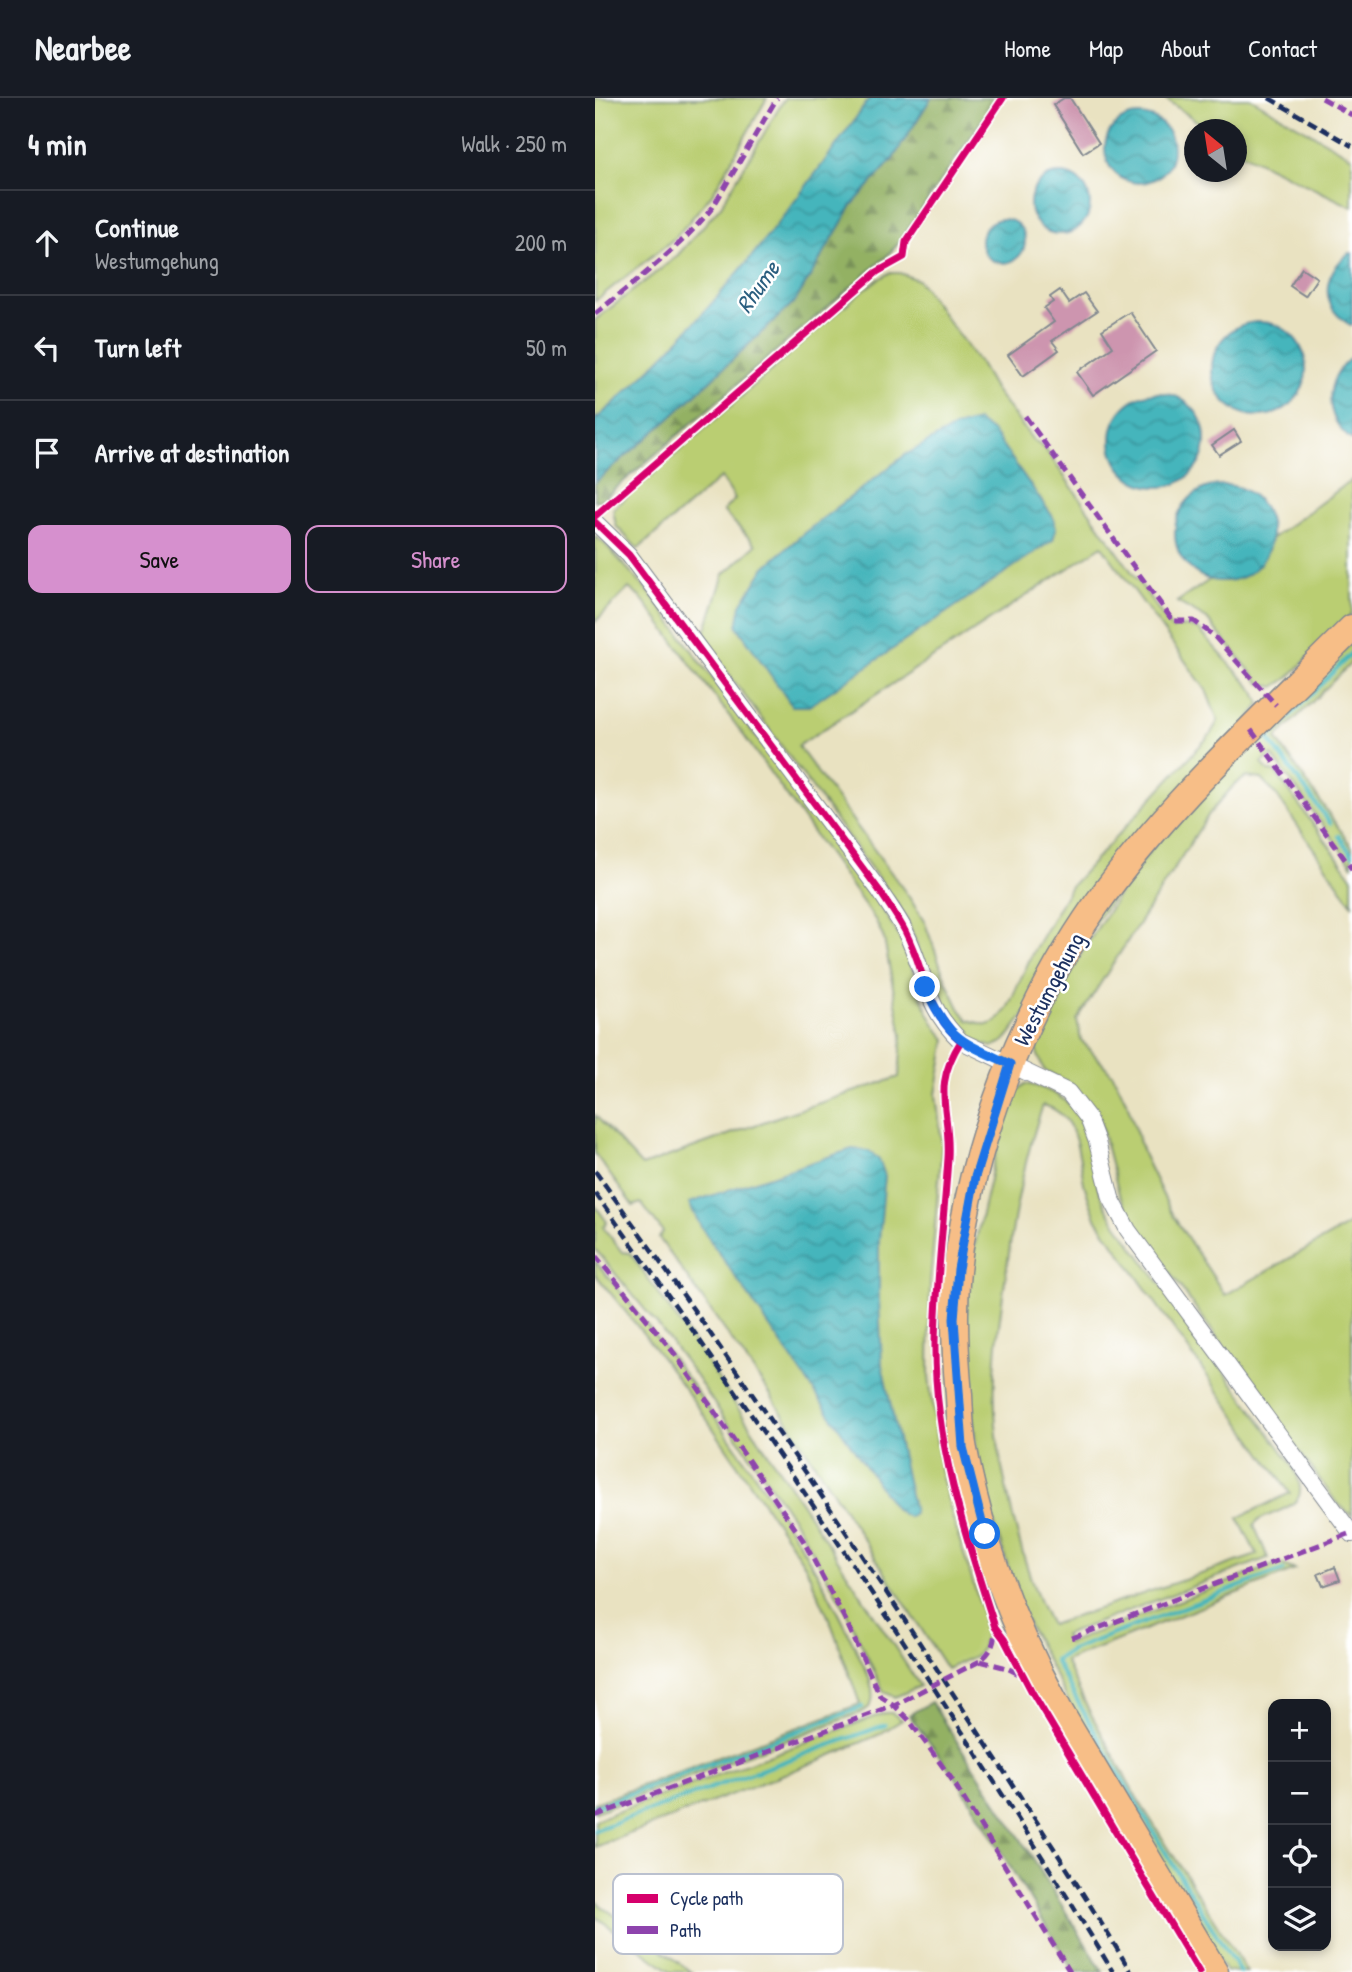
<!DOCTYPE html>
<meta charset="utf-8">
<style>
body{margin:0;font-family:"Patrick Hand",sans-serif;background:#242831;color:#f1f3f6}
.controls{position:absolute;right:21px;bottom:21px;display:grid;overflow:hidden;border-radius:14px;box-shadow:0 4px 10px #0003}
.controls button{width:63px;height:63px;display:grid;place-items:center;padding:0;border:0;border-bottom:2px solid #363941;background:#171b24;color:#f1f3f6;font:35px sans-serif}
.compass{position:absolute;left:589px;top:21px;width:63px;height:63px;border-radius:50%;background:#171b24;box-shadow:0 4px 10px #0003;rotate:330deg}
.stop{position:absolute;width:21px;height:21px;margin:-16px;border:5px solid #1a73e8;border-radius:50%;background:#fff}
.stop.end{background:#1a73e8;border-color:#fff;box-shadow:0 2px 7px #0008}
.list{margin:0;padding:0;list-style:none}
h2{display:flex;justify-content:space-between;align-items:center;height:91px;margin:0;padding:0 28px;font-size:30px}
h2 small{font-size:23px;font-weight:400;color:#9ea1a6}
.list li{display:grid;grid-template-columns:46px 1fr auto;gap:21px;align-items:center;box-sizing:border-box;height:105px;padding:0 28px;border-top:2px solid #363941}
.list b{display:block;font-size:26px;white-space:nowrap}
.list p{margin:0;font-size:23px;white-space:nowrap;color:#9ea1a6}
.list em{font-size:23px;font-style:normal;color:#9ea1a6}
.actions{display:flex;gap:14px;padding:21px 28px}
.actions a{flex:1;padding:16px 0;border:2px solid #d690ce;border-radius:14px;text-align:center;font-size:24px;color:#d690ce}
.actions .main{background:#d690ce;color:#111}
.icon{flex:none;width:38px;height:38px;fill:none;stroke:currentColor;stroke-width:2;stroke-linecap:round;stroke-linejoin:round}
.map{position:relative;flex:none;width:757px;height:1874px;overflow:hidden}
header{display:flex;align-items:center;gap:42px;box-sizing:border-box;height:98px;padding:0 35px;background:#171b24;border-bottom:2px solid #363941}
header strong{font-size:33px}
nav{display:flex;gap:38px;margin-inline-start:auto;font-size:24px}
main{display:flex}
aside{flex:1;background:#171b24}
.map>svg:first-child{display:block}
.grass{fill:#bace72;stroke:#6a7e68;stroke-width:2;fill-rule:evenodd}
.forest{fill:url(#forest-firs);stroke:#577061;stroke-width:2}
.water{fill:url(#water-waves);stroke:#30728d;stroke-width:2}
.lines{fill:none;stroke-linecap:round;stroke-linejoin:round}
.stream{stroke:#45b5bc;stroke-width:4.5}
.building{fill:#cd95af}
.street-casing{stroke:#828890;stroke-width:18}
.primary-casing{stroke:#828890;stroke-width:29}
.street{stroke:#fff;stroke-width:16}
.primary{stroke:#f7be87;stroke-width:26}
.rail{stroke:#1b2f5e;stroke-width:4.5;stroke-dasharray:10 5;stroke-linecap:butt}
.quiet{stroke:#8e44ad;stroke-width:5;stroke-dasharray:10 5;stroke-linecap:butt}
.cycleway-casing{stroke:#fff;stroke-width:11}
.cycleway{stroke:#d6006c;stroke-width:7}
.route{stroke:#1a73e8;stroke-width:9}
.labels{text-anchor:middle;stroke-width:5;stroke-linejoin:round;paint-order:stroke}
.street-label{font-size:23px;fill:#1b2f5e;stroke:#fff}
.water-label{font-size:24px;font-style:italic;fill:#2a5e7f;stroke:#fff}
.key{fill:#fff;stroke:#bbc1cf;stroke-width:2}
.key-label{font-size:19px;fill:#1b2f5e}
</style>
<header>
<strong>Nearbee</strong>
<nav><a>Home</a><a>Map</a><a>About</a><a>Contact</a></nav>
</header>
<main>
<aside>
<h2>4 min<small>Walk · 250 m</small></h2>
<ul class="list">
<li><svg class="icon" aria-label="ahead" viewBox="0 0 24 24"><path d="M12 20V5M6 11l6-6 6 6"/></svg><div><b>Continue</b><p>Westumgehung</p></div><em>200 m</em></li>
<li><svg class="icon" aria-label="left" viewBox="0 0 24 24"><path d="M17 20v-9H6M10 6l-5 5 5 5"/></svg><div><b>Turn left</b></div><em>50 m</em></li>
<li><svg class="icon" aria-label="arrive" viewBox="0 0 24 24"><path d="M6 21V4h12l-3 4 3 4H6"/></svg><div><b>Arrive at destination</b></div></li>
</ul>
<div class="actions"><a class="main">Save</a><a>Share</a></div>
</aside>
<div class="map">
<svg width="757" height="1874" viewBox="0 0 757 1874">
<defs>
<pattern id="forest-firs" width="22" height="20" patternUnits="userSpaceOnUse" patternTransform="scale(1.75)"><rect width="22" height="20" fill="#93b164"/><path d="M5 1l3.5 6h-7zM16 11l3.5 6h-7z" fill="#779056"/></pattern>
<pattern id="water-waves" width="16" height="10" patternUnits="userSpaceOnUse" patternTransform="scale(1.75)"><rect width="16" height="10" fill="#45b5bc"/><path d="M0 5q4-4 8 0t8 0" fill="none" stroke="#39949c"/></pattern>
</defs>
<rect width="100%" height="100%" fill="#fff"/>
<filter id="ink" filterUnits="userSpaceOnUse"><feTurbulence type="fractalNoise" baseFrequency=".0143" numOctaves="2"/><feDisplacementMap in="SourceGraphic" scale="14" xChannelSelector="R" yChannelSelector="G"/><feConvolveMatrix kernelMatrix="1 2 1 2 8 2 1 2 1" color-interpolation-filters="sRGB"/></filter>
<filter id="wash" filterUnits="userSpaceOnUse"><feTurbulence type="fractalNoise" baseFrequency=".00686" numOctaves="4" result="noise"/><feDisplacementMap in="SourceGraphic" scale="28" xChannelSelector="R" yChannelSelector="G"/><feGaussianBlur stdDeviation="1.57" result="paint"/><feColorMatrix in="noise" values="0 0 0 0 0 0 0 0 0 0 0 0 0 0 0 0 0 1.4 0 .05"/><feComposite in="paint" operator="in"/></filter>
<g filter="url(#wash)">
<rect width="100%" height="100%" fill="#e9e2c1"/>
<path class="grass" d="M0 0H172L118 95 81 139 0 203Z
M190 0H275C195 115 107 230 0 322V222L81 159 126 108Z
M569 0H655L757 59V109L646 55 642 52V32L613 31Z
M294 175H305L323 182 385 266 400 292 438 342 450 351 577 531 591 528 603 531 660 594 665 606 414 937 408 944 397 949C389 946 379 943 371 938 339 916 327 850 308 814L117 553 109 537 129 476 161 447 128 413 140 401 126 379 43 451 21 428 18 411 262 197 282 182ZM507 448 611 592 623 623 615 637 476 788 438 854 412 911 401 924 392 927 373 922 364 910 351 883 330 825 314 799 203 648Z
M757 382V516L693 580 679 589 665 585 612 521 582 504 616 481 632 483 671 456 676 441Z
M0 438 9 445 54 494 284 806C294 821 304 836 311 853 323 884 327 916 351 941L341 996 347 1047 335 1185 334 1279 346 1375 358 1421 386 1510 390 1537 387 1550 380 1558 352 1571 173 1293 64 1140 68 1134 46 1105 38 1108 0 1056V1017L47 1068 185 1018 304 979 307 937 289 841 281 823 147 635 47 501 34 490 0 524Z
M757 544V564L681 640 757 749V767L677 657 667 665 673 673 680 674 757 779V806L682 698 667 681 651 679 638 688 614 716 482 922 486 942 518 977 532 1005 549 1058 577 1116 630 1197 757 1125V1418L741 1404 542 1129 524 1096 505 1023 498 1008 476 986 449 972 439 947 448 926 487 854 537 776 575 728Z
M430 986C439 987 448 990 456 994 498 1014 492 1054 504 1092 507 1102 512 1111 518 1121L696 1365C719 1407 696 1406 662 1423L659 1427 673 1460 469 1537 473 1545 684 1465 700 1472 470 1563 491 1607 542 1700 652 1874H631L512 1677 428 1516 384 1376 369 1235 376 1164 405 1037 420 995ZM448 1007C483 1016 483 1055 489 1085 492 1098 497 1110 502 1122L695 1395 643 1420 662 1457 456 1527C439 1496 429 1461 420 1427 412 1394 404 1361 401 1327 396 1272 405 1217 413 1162 420 1109 430 1058 448 1007Z
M0 1107 12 1124 8 1129 27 1154 35 1155 112 1264 209 1409 325 1588 300 1599 289 1594 249 1509 203 1428 97 1273 66 1231 0 1151Z
M0 1163C52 1224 99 1288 145 1355 187 1417 228 1478 259 1547 266 1563 280 1585 277 1603 276 1609 272 1611 267 1614L0 1714V1705L265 1606 236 1525 210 1467 111 1320 56 1245 0 1176Z
M290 1615H297L307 1622 283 1637 223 1663 0 1749V1722Z
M0 1803 97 1874H77L0 1818Z"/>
<path class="forest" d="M336 0H402L303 146 291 159 8 401 0 403V384L73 322 201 202 257 107 297 62Z
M336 1604 427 1743 508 1874H479L362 1681 314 1617Z"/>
<path class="water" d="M275 0H336L297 62 257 107 201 202 73 322 0 384V322C107 230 194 115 275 0Z
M510 51a34 34 0 1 1 68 0a34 34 0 1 1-68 0Z
M435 106a30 30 0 1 1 60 0a30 30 0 1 1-60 0Z
M386 143a22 22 0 1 1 44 0a22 22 0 1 1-44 0Z
M754 155H757V228C724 209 726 178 754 155Z
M617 271a47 47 0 1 1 94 0a47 47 0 1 1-94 0Z
M757 259V342C728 321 728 280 757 259Z
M516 342a47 47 0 1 1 94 0a47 47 0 1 1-94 0Z
M382 323 398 334 458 419 461 431 458 442 214 608H197L142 528 146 507 170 469 209 435 310 357 360 329Z
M580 435a48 48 0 1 1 96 0a48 48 0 1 1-96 0Z
M257 1051 273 1053 284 1061 290 1078 284 1142V1202L287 1267 319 1415 313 1419 301 1412 106 1129 94 1105Z"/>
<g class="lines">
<path class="stream" d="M735 725 673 640 757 555
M744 738 757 757
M0 1709 267 1609
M0 1732 290 1627
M645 1874C580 1772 517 1668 460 1562L476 1552 688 1472"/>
</g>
<g id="blocks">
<path class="building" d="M469 0H475L504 45 488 55 458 7Z
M707 170 722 180 710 198 695 188Z
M465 192 474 205 489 195 502 213 457 243 464 252 428 278 413 257 459 224 449 210 458 204 455 199Z
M535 214 561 253 498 297 482 274 518 249 507 232Z
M639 332 646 343 624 357 617 347Z
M740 1469 745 1482 728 1488 723 1476Z"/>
</g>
</g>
<g filter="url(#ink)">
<use href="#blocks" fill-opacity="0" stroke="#828890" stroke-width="2"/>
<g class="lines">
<g class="street-casing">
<path id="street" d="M0 424 34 457 284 792C293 806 303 819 310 833 332 876 328 907 366 943L473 994 493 1020 502 1044 516 1100 533 1132 757 1436"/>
</g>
<g class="primary-casing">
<path id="primary" d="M620 1874 464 1612C419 1530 386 1444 369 1352 365 1334 365 1315 364 1297 360 1255 358 1215 362 1173 375 1048 429 909 501 807 574 704 669 619 757 530"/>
</g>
<use href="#street" class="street"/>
<use href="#primary" class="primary"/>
<path class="rail" d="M674 0 757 48
M0 1073C122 1242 239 1414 353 1588 415 1683 478 1777 536 1874
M0 1095C130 1275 255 1459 375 1646 423 1721 472 1797 518 1874"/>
<path class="quiet" d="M727 0 757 17
M0 216C42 182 84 151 118 109L182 0
M430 318 578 523H599L618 537 681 607
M656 632 757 771
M0 1157 79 1255 208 1442 251 1523 285 1598 299 1607 314 1622 356 1680 475 1874
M477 1540 756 1435
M385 1563 412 1570 426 1577
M0 1718 299 1607 385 1563C397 1553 400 1545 400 1529"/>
<g class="cycleway-casing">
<path id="cycleway" d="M0 418 282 174 309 159 311 144 408 0
M0 424 34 457 284 792C293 806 303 819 310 833 332 876 328 907 366 943 335 992 356 1010 353 1060 349 1122 341 1184 340 1245 339 1344 370 1437 400 1529L409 1541 437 1594 604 1874"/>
</g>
<use href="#cycleway" class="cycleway"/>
</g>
</g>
<g class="lines" filter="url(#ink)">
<path class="route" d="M330 889C354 942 365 943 415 966L380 1079 363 1171 359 1221 368 1349 390 1436"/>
</g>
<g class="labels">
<g class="street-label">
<text transform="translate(454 891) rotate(-62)" y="8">Westumgehung</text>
</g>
<g class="water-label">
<text transform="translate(163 189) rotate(-55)" y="8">Rhume</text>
</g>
</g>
<rect x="18" y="1776" width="230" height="80" rx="10" class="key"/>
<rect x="32" y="1796" width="31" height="9" fill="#d6006c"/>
<rect x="32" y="1828" width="31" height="8" fill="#8e44ad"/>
<g class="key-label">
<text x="75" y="1807">Cycle path</text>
<text x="75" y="1839">Path</text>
</g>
</svg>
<div class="controls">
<button>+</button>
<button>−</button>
<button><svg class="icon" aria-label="locate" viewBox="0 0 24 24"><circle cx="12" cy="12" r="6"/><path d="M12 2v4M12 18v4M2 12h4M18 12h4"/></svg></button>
<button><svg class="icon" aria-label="layers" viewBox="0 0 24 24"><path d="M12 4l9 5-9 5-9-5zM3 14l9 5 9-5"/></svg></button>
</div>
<svg class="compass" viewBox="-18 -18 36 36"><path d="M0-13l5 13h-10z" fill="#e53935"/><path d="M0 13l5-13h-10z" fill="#9ea1a6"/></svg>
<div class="stop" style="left:390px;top:1436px"></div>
<div class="stop end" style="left:330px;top:889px"></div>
</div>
</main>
